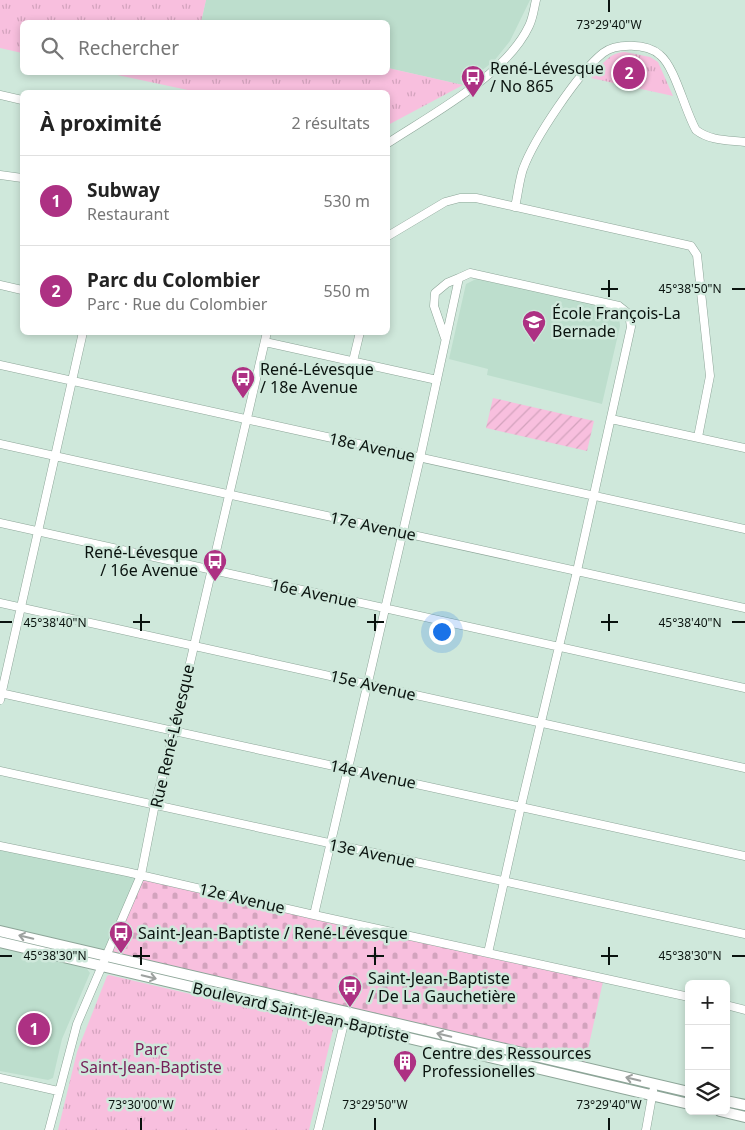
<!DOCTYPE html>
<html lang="fr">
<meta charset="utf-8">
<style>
body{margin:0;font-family:"Noto Sans",sans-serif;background:#f6f6f6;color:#222}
.controls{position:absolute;right:15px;bottom:15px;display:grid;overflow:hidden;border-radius:8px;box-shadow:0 2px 8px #0003}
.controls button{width:45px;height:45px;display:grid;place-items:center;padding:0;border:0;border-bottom:1px solid #e0e0e0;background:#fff;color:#222;font:25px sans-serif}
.you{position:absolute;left:441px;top:631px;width:18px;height:18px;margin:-12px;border:4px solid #fff;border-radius:50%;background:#1a73e8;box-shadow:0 0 0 8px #1a73e833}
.badge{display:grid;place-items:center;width:32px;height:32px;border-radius:50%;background:#ad3183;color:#fff;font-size:16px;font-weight:700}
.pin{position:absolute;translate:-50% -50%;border:2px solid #fff;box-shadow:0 1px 5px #0006}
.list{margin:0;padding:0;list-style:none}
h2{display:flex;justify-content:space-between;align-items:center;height:65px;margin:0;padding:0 20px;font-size:21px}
h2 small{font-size:16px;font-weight:400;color:#767676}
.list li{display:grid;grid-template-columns:32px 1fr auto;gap:15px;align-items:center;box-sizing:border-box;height:90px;padding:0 20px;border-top:1px solid #e0e0e0}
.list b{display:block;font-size:19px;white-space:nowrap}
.list p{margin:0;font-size:16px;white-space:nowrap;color:#767676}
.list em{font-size:16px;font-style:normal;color:#767676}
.icon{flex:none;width:28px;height:28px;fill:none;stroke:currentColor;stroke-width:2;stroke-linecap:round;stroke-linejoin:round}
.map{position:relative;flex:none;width:745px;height:1130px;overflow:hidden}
.search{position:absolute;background:#fff;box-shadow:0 2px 8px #0003;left:20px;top:20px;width:370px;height:55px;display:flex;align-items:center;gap:12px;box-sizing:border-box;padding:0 18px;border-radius:8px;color:#767676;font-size:19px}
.panel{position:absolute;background:#fff;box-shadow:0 2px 8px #0003;left:20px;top:90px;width:370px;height:245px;border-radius:8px}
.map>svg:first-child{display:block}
.built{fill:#bddecd}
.cemetery{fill:url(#cemetery-stones)}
.park{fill:url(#park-tufts)}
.garden{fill:url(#garden-furrows)}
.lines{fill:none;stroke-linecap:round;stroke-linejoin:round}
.minor-casing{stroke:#8da598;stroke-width:9}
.secondary-casing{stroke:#8da598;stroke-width:12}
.minor{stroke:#fff;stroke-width:8}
.secondary{stroke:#fff;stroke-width:10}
.oneway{stroke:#9da19f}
.ticks{fill:none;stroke:#0a130f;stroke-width:2}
.labels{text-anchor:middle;stroke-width:5;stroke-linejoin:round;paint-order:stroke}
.poi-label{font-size:16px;fill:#0a130f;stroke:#cfe8db;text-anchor:start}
.street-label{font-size:16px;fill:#0a130f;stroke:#cfe8db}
.park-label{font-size:16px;fill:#762159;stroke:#cfe8db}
.ticks-label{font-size:12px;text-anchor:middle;fill:#0a130f;stroke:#cfe8db;stroke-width:5;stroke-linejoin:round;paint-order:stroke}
</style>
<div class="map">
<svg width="745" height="1130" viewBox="0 0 745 1130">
<defs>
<pattern id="cemetery-stones" width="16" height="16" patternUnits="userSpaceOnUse" patternTransform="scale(1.25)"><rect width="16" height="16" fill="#f8bfde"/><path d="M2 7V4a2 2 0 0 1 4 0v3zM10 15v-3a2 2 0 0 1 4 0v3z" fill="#d3a3bd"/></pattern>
<pattern id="park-tufts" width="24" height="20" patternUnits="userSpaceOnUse" patternTransform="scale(1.25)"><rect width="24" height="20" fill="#f8bfde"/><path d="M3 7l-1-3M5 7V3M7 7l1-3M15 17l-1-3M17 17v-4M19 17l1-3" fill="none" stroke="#d3a3bd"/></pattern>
<pattern id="garden-furrows" width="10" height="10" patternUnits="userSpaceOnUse" patternTransform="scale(1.25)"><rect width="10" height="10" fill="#f8bfde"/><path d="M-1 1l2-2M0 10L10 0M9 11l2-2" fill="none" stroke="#d3a3bd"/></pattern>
</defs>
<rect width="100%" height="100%" fill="#cfe8db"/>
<path class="built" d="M206 0H530L510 41 494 61 463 85 388 68V22H201Z
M476 279 613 307 619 315 620 326 602 404 487 375 488 369 449 359 466 284Z
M0 844 141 875 107 956 0 931Z
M0 944 87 969 90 973 62 1039 53 1078 48 1080 0 1071Z"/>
<path class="cemetery" d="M141 875 604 977 584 1067 107 956Z"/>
<path class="park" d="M0 0H206L201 22H22V53L0 48Z
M625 52 650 57 658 62 673 96 591 78C600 67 609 52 625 52Z
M388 68 463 85 388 125V92H197L108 73 388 72Z
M109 975 332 1027 333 1030 309 1130H58L77 1052 107 976Z"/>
<path class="garden" d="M493 398 594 421 587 451 486 428Z"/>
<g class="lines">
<g class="minor-casing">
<path id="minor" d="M0 95 22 100
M388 143C432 114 506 75 529 26 533 18 534 8 536 0
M0 175 22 178
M515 207C518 194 519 181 523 169 534 139 578 73 603 53 616 43 647 43 660 55 675 67 685 111 696 130 710 141 728 140 745 142
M388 236 445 202 460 198H476L691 246 697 255 710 376 698 437
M459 278 470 273 619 306 629 314 631 327 577 571 521 806 488 953
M0 285 22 290
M265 342 437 380
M353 361 360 332
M0 365 745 529
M611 419 745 448
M0 444 745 608
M0 523 745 688
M0 603 745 768
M0 693 745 856
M0 700 83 332
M0 771 745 934
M0 846 127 872 314 915 689 997
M314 915 420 458 459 278 447 283 435 293 434 306 445 338
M726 1005 745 1010
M0 1078 58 1091
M49 1130 77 1024 141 875 155 804 174 732 267 332
M318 1130 345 1019
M646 1130 653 1091"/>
</g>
<g class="secondary-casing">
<path id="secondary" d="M0 931 689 1092
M0 942 689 1104
M726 1101 745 1105
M720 1111 745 1117"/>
</g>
<use href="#minor" class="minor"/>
<use href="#secondary" class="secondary"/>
</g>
<defs><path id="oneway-shaft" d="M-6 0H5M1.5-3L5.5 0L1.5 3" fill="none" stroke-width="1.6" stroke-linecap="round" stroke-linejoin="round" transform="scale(1.25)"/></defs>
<g class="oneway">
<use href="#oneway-shaft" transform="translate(26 937) rotate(-167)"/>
<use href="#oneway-shaft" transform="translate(149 977) rotate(13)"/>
<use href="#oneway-shaft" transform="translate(444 1035) rotate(-167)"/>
<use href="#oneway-shaft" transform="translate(633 1079) rotate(-167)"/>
</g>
<path class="ticks" d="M609 0V12M609 280V297M601 289H618M732 289H745M141 614V631M375 614V631M609 614V631M0 622H12M133 622H150M367 622H384M601 622H618M732 622H745M141 947V965M375 947V965M609 947V965M0 956H12M133 956H150M367 956H384M601 956H618M732 956H745M141 1118V1130M375 1118V1130M609 1118V1130"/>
<defs>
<g id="bus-pin" transform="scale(1.25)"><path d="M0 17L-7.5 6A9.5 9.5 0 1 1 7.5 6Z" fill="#ad3183" stroke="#cfe8db"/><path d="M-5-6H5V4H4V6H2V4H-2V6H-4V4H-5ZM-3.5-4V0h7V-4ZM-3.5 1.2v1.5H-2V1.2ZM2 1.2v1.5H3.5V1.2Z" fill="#fff"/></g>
<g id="school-pin" transform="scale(1.25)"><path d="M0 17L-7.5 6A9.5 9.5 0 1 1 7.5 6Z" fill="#ad3183" stroke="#cfe8db"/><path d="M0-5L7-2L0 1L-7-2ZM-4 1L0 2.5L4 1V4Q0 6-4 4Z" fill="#fff"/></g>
<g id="building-pin" transform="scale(1.25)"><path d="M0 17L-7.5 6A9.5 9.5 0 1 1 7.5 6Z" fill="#ad3183" stroke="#cfe8db"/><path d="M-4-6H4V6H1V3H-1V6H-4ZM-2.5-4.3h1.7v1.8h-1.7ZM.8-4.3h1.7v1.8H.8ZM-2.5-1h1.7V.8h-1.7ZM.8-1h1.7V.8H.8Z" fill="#fff"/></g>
</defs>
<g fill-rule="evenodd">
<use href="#bus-pin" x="473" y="77"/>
<use href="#school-pin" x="534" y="322"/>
<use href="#bus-pin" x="243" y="378"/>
<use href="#bus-pin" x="215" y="561"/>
<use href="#bus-pin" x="121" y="933"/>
<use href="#bus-pin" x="350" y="987"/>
<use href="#building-pin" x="405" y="1062"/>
</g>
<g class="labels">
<g class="poi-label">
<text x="490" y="74">René-Lévesque<tspan x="490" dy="18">/ No 865</tspan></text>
<text x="552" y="319">École François-La<tspan x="552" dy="18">Bernade</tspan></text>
<text x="260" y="375">René-Lévesque<tspan x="260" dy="18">/ 18e Avenue</tspan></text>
<text x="198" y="558" text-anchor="end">René-Lévesque<tspan x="198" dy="18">/ 16e Avenue</tspan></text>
<text x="138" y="939">Saint-Jean-Baptiste / René-Lévesque</text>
<text x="368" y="984">Saint-Jean-Baptiste<tspan x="368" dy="18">/ De La Gauchetière</tspan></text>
<text x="422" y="1059">Centre des Ressources<tspan x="422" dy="18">Professionelles</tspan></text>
</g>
<g class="street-label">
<text transform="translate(372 447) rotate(12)" y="6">18e Avenue</text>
<text transform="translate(373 526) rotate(12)" y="6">17e Avenue</text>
<text transform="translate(314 593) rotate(12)" y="6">16e Avenue</text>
<text transform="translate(373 685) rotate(13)" y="6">15e Avenue</text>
<text transform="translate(172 736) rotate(-77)" y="6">Rue René-Lévesque</text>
<text transform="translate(373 774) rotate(12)" y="6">14e Avenue</text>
<text transform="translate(372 853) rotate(12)" y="6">13e Avenue</text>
<text transform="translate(242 898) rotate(13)" y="6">12e Avenue</text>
<text transform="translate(301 1012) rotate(13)" y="6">Boulevard Saint-Jean-Baptiste</text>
</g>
<g class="park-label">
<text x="151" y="1055">Parc<tspan x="151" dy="18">Saint-Jean-Baptiste</tspan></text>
</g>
</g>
<g class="ticks-label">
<text x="609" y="29">73°29'40"W</text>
<text x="690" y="293">45°38'50"N</text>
<text x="55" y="627">45°38'40"N</text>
<text x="690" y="627">45°38'40"N</text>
<text x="55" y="960">45°38'30"N</text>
<text x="690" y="960">45°38'30"N</text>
<text x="141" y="1109">73°30'00"W</text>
<text x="375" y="1109">73°29'50"W</text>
<text x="609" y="1109">73°29'40"W</text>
</g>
</svg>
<div class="controls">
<button>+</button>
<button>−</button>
<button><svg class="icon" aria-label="layers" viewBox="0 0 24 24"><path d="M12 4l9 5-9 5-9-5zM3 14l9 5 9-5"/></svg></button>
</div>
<div class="you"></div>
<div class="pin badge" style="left:34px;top:1029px">1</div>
<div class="pin badge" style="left:629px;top:73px">2</div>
<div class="search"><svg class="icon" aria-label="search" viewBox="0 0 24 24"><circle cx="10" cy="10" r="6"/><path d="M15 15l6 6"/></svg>Rechercher</div>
<section class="panel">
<h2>À proximité<small>2 résultats</small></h2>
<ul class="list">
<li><span class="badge">1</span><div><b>Subway</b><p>Restaurant</p></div><em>530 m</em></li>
<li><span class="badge">2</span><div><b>Parc du Colombier</b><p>Parc · Rue du Colombier</p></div><em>550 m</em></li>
</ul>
</section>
</div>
